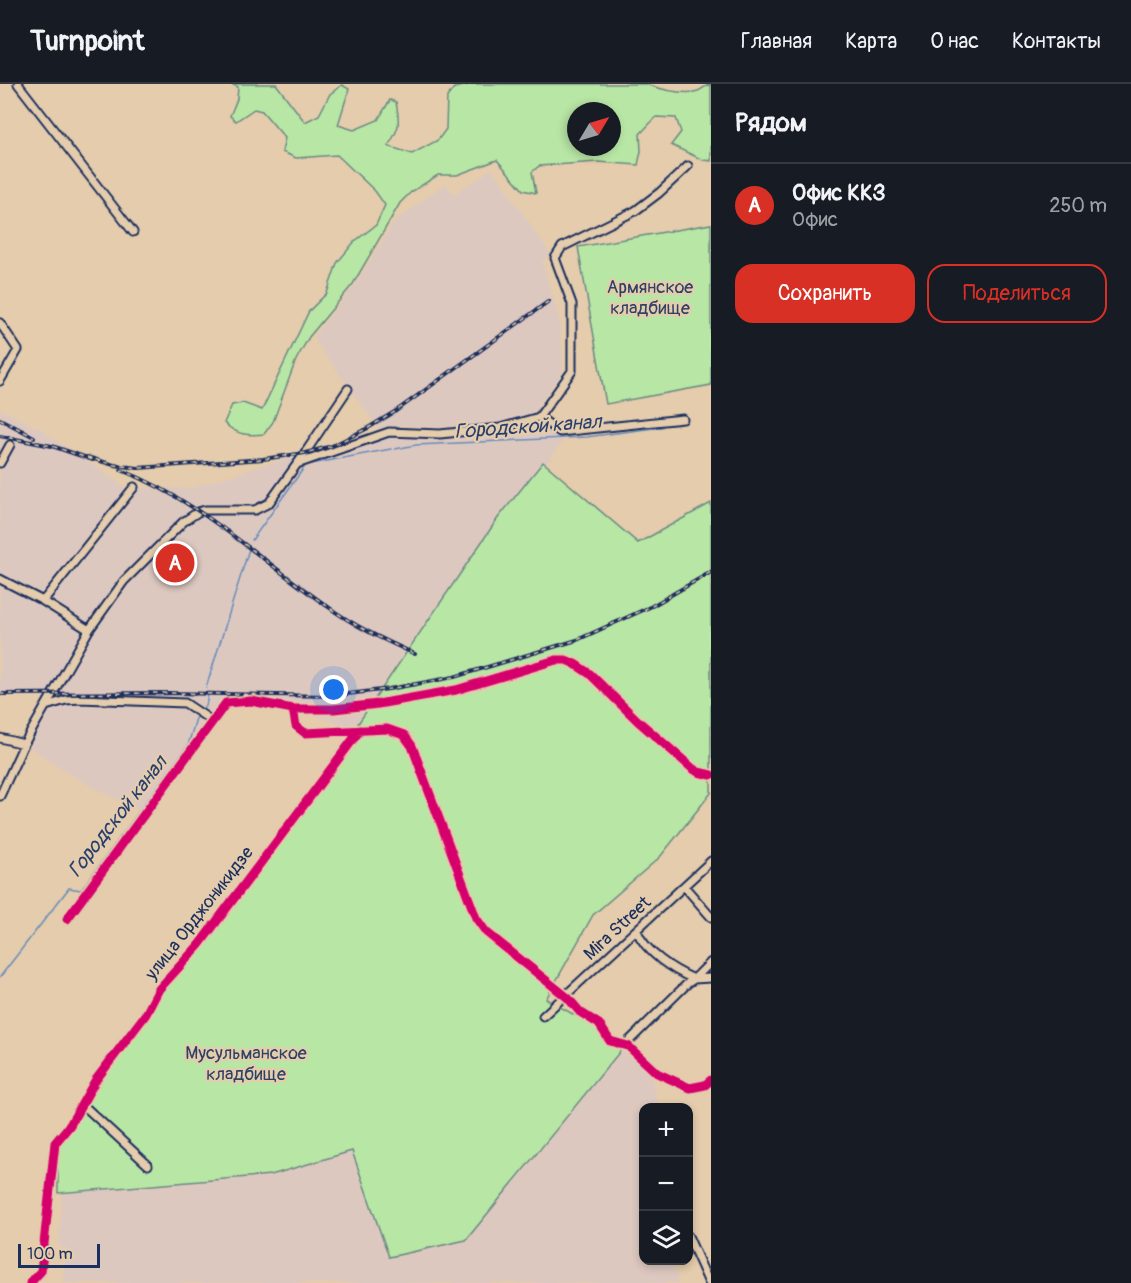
<!DOCTYPE html>
<html lang="ru">
<meta charset="utf-8">
<style>
body{margin:0;font-family:Pangolin,sans-serif;background:#242831;color:#f1f3f6}
.controls{position:absolute;right:18px;bottom:18px;display:grid;overflow:hidden;border-radius:12px;box-shadow:0 3px 9px #0003}
.controls button{width:54px;height:54px;display:grid;place-items:center;padding:0;border:0;border-bottom:2px solid #363941;background:#171b24;color:#f1f3f6;font:30px sans-serif}
.compass{position:absolute;left:567px;top:18px;width:54px;height:54px;border-radius:50%;background:#171b24;box-shadow:0 3px 9px #0003;rotate:52deg}
.scale{position:absolute;left:18px;bottom:15px;width:82px;box-sizing:border-box;padding-left:6px;border:3px solid #1b2f5e;border-top:0;font-size:16px;line-height:21px;white-space:nowrap;color:#1b2f5e;-webkit-text-stroke:4px #e4ccac;paint-order:stroke}
.you{position:absolute;left:334px;top:606px;width:21px;height:21px;margin:-15px;border:4px solid #fff;border-radius:50%;background:#1a73e8;box-shadow:0 0 0 9px #1a73e833}
.badge{display:grid;place-items:center;width:39px;height:39px;border-radius:50%;background:#d93025;color:#fff;font-size:20px;font-weight:700}
.pin{position:absolute;translate:-50% -50%;border:3px solid #fff;box-shadow:0 2px 6px #0006}
.list{margin:0;padding:0;list-style:none}
h2{display:flex;justify-content:space-between;align-items:center;height:78px;margin:0;padding:0 24px;font-size:26px}
h2 small{font-size:20px;font-weight:400;color:#9ea1a6}
.list li{display:grid;grid-template-columns:39px 1fr auto;gap:18px;align-items:center;box-sizing:border-box;height:84px;padding:0 24px;border-top:2px solid #363941}
.list b{display:block;font-size:22px;white-space:nowrap}
.list p{margin:0;font-size:20px;white-space:nowrap;color:#9ea1a6}
.list em{font-size:20px;font-style:normal;color:#9ea1a6}
.actions{display:flex;gap:12px;padding:18px 24px}
.actions a{flex:1;padding:14px 0;border:2px solid #d93025;border-radius:18px;text-align:center;font-size:21px;color:#d93025}
.actions .main{background:#d93025;color:#fff}
.icon{flex:none;width:33px;height:33px;fill:none;stroke:currentColor;stroke-width:2;stroke-linecap:round;stroke-linejoin:round}
.map{position:relative;flex:none;width:711px;height:1199px;overflow:hidden}
header{display:flex;align-items:center;gap:36px;box-sizing:border-box;height:84px;padding:0 30px;background:#171b24;border-bottom:2px solid #363941}
header strong{font-size:28px}
nav{display:flex;gap:33px;margin-inline-start:auto;font-size:21px}
main{display:flex}
aside{flex:1;background:#171b24}
.map>svg:first-child{display:block}
.built{fill:#ddc8c0}
.green{fill:#b8e6a5;stroke:#6a8a82;stroke-width:1.5;fill-rule:evenodd}
.lines{fill:none;stroke-linecap:round;stroke-linejoin:round}
.stream{stroke:#678dba;stroke-width:1.5}
.street-casing{stroke:#1b2f5e;stroke-width:11}
.street{stroke:#e4ccac;stroke-width:7}
.rail-casing{stroke:#1b2f5e;stroke-width:4}
.rail{stroke:#e4ccac;stroke-width:1.5;stroke-dasharray:4.5;stroke-linecap:butt}
.cycleway-casing{stroke:#e4ccac;stroke-width:13}
.cycleway{stroke:#d6006c;stroke-width:9}
.labels{text-anchor:middle;stroke-width:4.5;stroke-linejoin:round;paint-order:stroke}
.park-label{font-size:18px;fill:#2b4165;stroke:#e4ccac}
.street-label{font-size:18px;fill:#1b2f5e;stroke:#e4ccac}
.water-label{font-size:20px;font-style:italic;fill:#283f6d;stroke:#e4ccac}
</style>
<header>
<strong>Turnpoint</strong>
<nav><a>Главная</a><a>Карта</a><a>О нас</a><a>Контакты</a></nav>
</header>
<main>
<div class="map">
<svg width="711" height="1199" viewBox="0 0 711 1199">
<rect width="100%" height="100%" fill="#e4ccac"/>
<filter id="ink" filterUnits="userSpaceOnUse"><feTurbulence type="fractalNoise" baseFrequency=".0167" numOctaves="2"/><feDisplacementMap in="SourceGraphic" scale="12" xChannelSelector="R" yChannelSelector="G"/><feConvolveMatrix kernelMatrix="1 2 1 2 8 2 1 2 1" color-interpolation-filters="sRGB"/></filter>
<g filter="url(#ink)">
<path class="built" d="M492 85 551 171 542 177 560 238 563 288 529 335 472 347 404 341 378 344 316 258 315 251 355 200 394 138 445 100 454 110Z
M0 325 40 345 126 404H191L365 350 471 354 579 332 365 647 293 625 226 619 144 729 85 699 24 660 51 608 0 609Z
M627 961 649 986 659 1023 644 1024V1176L672 1177 679 1199H63L67 1164 59 1163 62 1106 351 1059 461 1148Z"/>
<path class="green" d="M231 0H276L305 38 319 31 330 10 342 1 349 5 338 41 354 46 378 36 390 16 396 18C400 40 400 44 388 62L412 70 438 56 446 45 447 13 454 4 474 0H645C660 5 683 12 698 7 703 5 706 1 711 0V77L703 76 671 61 681 48 676 34 656 33 640 50 641 67 638 81 598 78 539 82 532 88 536 109 523 106 497 76 457 91H438L411 108 400 119 353 200 309 253 296 276 273 338 264 350C248 352 237 351 224 339L232 321 243 319 262 326 309 227 327 209 337 179 355 157 376 141 385 121 375 107 337 71 296 74 282 68 285 54 262 27 254 25 236 37 230 32 237 15 238 3ZM576 27H612V63H576Z
M711 140V301L606 320 578 163Z
M543 378 638 459 711 419V709L660 773 593 831 546 915 626 960 466 1156 389 1173 352 1067 271 1091 58 1109V1049L304 719 498 434Z"/>
<g class="lines">
<path class="stream" d="M395 365 416 361 586 353 662 343
M252 456 306 381 391 365
M206 604 249 465
M202 625 206 622 208 611
M0 893 69 804 81 806 188 661 197 631"/>
<g class="street-casing">
<path id="street" d="M18 0 133 148
M0 239 18 266 0 297
M539 333 560 348 683 335
M0 379 10 361
M297 380 389 348 440 350 500 344 539 333 572 287V220L555 174 562 163 635 127 659 109 688 82
M0 495 43 517 89 546
M43 517 134 403
M46 622 66 616 80 615 185 619 212 637
M293 625 296 642 305 649 387 645 404 651 412 662 476 834 486 848 568 914 580 928 599 940 610 957 628 962 657 989 690 1004 705 1001 711 996
M0 654 24 660
M0 712 24 660 89 546 124 497 183 438 198 428 205 426H255L269 419 305 369 348 305
M684 802 711 833
M67 835 226 619 251 617 293 625H334L378 620 456 606 556 576H566L575 580 590 590 638 637 692 684 698 688 711 691
M637 847C646 869 673 886 694 895L711 878
M543 932 711 777
M625 961 688 899 694 895 711 894
M82 1020 148 1081
M688 1152 709 1199
M30 1199 41 1187 55 1059 70 1041 95 997 146 930 159 905 199 861 360 646"/>
</g>
<use href="#street" class="street"/>
<g class="rail-casing">
<path id="rail" d="M0 335 34 353
M0 352 52 362 93 376
M87 373 114 381 138 384 263 375 305 369 332 362 368 344 396 327 549 217
M121 386C199 416 259 475 327 522 354 542 384 556 415 570
M0 610 169 609 331 612 389 605 454 593 577 556 652 522 711 488"/>
</g>
<use href="#rail" class="rail"/>
<g class="cycleway-casing">
<path id="cycleway" d="M293 625 296 642 305 649 387 645 404 651 412 662 476 834 486 848 568 914 580 928 599 940 610 957 628 962 657 989 690 1004 705 1001 711 996
M67 835 226 619 251 617 293 625H334L378 620 456 606 556 576H566L575 580 590 590 638 637 692 684 698 688 711 691
M30 1199 41 1187 55 1059 70 1041 95 997 146 930 159 905 199 861 360 646"/>
</g>
<use href="#cycleway" class="cycleway"/>
</g>
</g>
<g class="labels">
<g class="park-label">
<text x="650" y="209">Армянское<tspan x="650" dy="21">кладбище</tspan></text>
<text x="246" y="975">Мусульманское<tspan x="246" dy="21">кладбище</tspan></text>
</g>
<g class="street-label">
<text transform="translate(199 829) rotate(-52)" y="6">улица Орджоникидзе</text>
<text transform="translate(617 844) rotate(-43)" y="6">Mira Street</text>
</g>
<g class="water-label">
<text transform="translate(528 342) rotate(-4)" y="7">Городской канал</text>
<text transform="translate(117 732) rotate(-52)" y="7">Городской канал</text>
</g>
</g>
</svg>
<div class="controls">
<button>+</button>
<button>−</button>
<button><svg class="icon" aria-label="layers" viewBox="0 0 24 24"><path d="M12 4l9 5-9 5-9-5zM3 14l9 5 9-5"/></svg></button>
</div>
<svg class="compass" viewBox="-18 -18 36 36"><path d="M0-13l5 13h-10z" fill="#e53935"/><path d="M0 13l5-13h-10z" fill="#9ea1a6"/></svg>
<div class="scale">100 m</div>
<div class="you"></div>
<div class="pin badge" style="left:175px;top:479px">A</div>
</div>
<aside>
<h2>Рядом<small></small></h2>
<ul class="list">
<li><span class="badge">A</span><div><b>Офис ККЗ</b><p>Офис</p></div><em>250 m</em></li>
</ul>
<div class="actions"><a class="main">Сохранить</a><a>Поделиться</a></div>
</aside>
</main>
